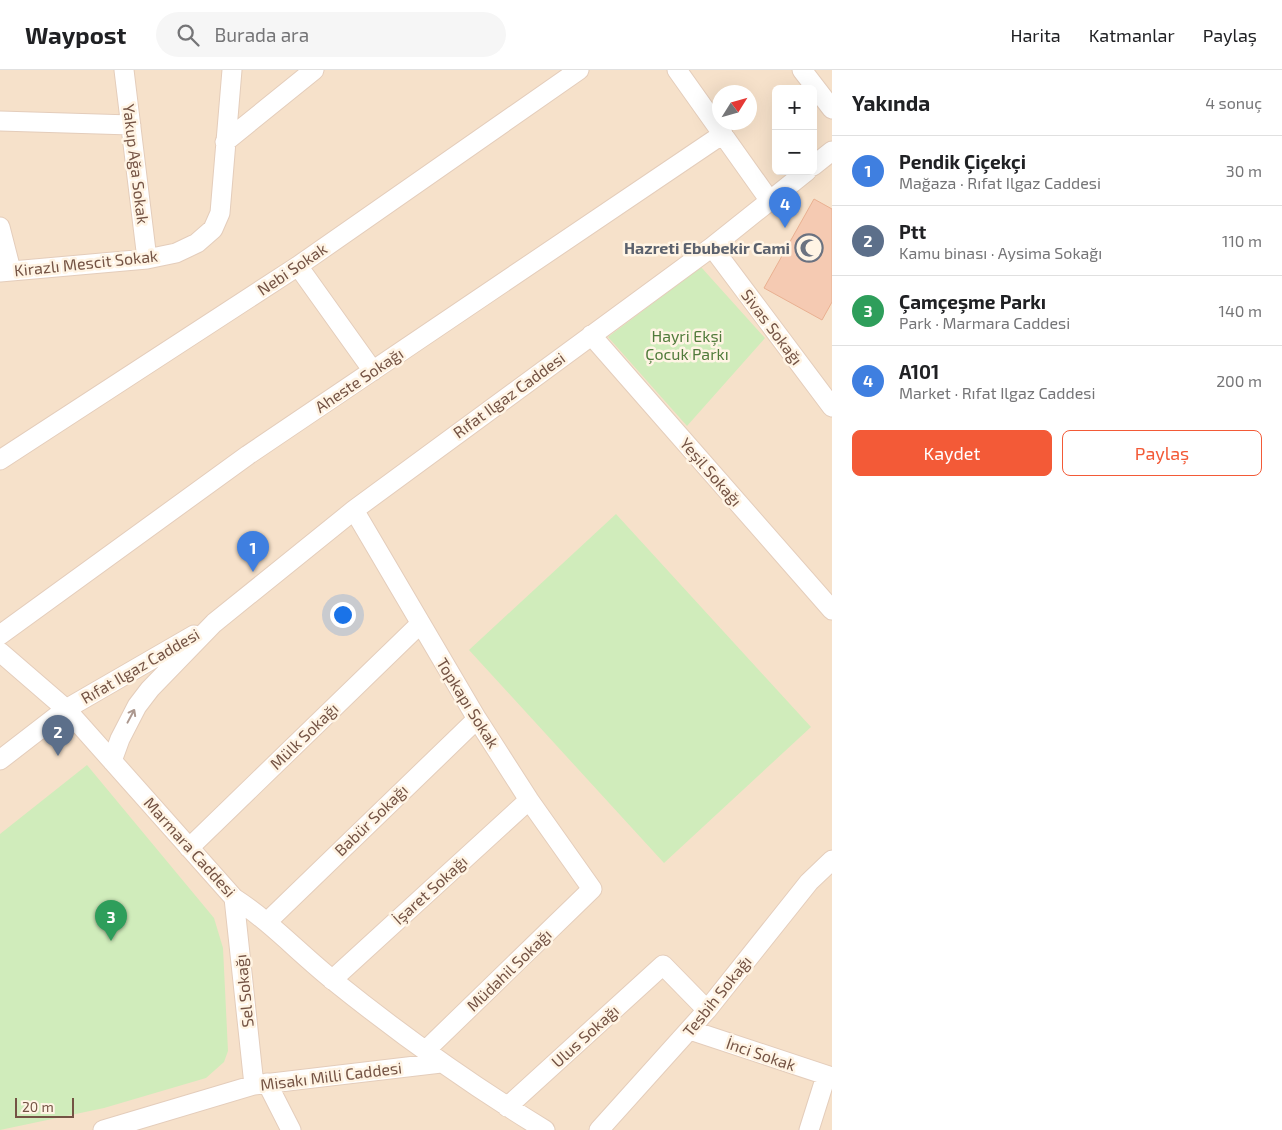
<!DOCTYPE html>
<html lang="tr">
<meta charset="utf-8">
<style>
body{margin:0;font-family:"Exo 2",sans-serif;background:#f6f6f6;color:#202124}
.controls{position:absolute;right:15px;top:15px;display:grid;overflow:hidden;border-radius:8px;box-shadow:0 5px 20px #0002}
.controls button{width:45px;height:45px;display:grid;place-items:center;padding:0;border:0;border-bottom:1px solid #e0e0e0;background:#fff;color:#202124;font:25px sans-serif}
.compass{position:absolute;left:712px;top:15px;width:45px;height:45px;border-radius:50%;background:#fff;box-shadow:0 5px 20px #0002;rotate:53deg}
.scale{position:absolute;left:15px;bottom:12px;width:59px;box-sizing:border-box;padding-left:5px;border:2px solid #745344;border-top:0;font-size:14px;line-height:18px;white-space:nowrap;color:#745344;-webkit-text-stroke:4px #fff4e4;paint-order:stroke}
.you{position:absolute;left:342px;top:544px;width:18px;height:18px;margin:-12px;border:4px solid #fff;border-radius:50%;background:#1a73e8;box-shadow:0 0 0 8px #1a73e833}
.badge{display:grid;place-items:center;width:32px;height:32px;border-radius:50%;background:#f35a37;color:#fff;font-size:16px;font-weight:700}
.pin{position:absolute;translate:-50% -41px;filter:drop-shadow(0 1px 2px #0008)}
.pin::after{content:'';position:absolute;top:26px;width:18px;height:15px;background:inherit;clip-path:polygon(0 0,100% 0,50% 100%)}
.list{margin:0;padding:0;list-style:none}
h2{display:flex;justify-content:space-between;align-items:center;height:65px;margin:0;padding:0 20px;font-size:21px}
h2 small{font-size:16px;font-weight:400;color:#757577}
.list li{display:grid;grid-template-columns:32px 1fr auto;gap:15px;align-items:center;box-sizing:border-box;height:70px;padding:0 20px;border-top:1px solid #e0e0e0}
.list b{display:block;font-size:19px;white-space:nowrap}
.list p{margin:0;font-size:16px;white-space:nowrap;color:#757577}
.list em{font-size:16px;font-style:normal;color:#757577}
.actions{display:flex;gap:10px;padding:15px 20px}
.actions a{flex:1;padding:11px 0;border:1px solid #f35a37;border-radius:8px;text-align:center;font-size:18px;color:#f35a37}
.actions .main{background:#f35a37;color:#fff}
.icon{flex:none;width:28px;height:28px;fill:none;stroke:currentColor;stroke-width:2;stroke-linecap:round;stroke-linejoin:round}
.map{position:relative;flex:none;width:832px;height:1060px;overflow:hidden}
header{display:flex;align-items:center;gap:30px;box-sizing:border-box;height:70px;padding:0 25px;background:#fff;border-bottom:1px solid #e0e0e0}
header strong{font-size:24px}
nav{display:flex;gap:28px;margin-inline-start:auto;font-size:18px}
.search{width:350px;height:45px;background:#f6f6f6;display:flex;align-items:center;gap:12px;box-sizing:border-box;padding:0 18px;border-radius:28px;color:#757577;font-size:19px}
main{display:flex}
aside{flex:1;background:#fff}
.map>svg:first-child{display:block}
.residential{fill:#f6e1ca;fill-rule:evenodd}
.green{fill:#d0ecbb}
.building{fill:#f5cab2;stroke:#e9b091}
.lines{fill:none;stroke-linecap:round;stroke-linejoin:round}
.minor-casing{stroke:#e4cdbb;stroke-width:21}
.minor{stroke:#fff;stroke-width:19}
.oneway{stroke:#ac988f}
.labels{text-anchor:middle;stroke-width:5;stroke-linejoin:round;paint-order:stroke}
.street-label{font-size:16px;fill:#745344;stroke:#fff4e4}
.worship-label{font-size:16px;font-weight:bold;fill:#5b616d;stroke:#fff4e4;text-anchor:end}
.park-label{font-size:16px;fill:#517b3b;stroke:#fff4e4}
</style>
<header>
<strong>Waypost</strong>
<div class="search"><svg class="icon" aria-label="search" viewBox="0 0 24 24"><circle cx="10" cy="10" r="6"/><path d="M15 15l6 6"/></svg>Burada ara</div>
<nav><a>Harita</a><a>Katmanlar</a><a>Paylaş</a></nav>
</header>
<main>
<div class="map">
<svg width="832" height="1060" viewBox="0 0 832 1060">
<rect width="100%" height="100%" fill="#fef0dc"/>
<path class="residential" d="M0 0H832V1060H0ZM776 19H813V101H776ZM719 22H749V52H719Z"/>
<path class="green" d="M701 197 765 268 687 356 608 267Z
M616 444 811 657 664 793 469 580Z
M87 695 214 848 223 878 228 981 224 992 206 1008 104 1038 0 1060V764Z"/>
<path class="building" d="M814 129 832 139V232L822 250 764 218Z"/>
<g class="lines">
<g class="minor-casing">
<path id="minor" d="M124 0 147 189
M677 0 770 131
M802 0 832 39
M0 51 131 55
M225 72 314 0
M813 96 832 81
M0 157 11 200
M712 177 832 337
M298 196 373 301
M0 202 147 189 176 183 197 173 213 159 220 143 232 0
M591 265 832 540
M0 390 298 196 579 0
M354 440 477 649 529 730 592 819 425 981
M0 565 248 385 723 64
M0 582 66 639 234 828C271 852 300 884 334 911 401 965 471 1015 545 1060
M0 690 66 639 194 565
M112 691 120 669 137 636 150 619 214 553 354 440 712 177 807 101
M189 778 419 555
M234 828 254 1015
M267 852 477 649
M332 910 529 730
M690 960 832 1007
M267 1013 291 1060
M507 1037 663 895 707 940
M103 1060 254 1015 441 993
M599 1060 707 940 809 812 832 790
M809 1060 826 1006"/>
</g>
<use href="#minor" class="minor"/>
</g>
<defs><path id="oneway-shaft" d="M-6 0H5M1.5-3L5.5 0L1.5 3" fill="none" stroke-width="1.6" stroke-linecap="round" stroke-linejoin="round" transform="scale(1.25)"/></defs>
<use class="oneway" href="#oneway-shaft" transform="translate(131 646) rotate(-62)"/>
<defs>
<g id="mosque-ring" transform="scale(1.4375)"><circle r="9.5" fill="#fff4e4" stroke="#6b7280" stroke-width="1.5"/><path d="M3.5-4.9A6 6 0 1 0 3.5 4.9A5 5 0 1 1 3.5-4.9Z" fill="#6b7280"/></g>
</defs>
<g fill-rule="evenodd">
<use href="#mosque-ring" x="809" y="178"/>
</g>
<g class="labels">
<g class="street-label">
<text transform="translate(136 94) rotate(83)" y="6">Yakup Ağa Sokak</text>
<text transform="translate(86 193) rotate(-6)" y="6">Kirazlı Mescit Sokak</text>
<text transform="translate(292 199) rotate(-34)" y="6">Nebi Sokak</text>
<text transform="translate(772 257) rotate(53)" y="6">Sivas Sokağı</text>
<text transform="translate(359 310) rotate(-34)" y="6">Aheste Sokağı</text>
<text transform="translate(509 325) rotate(-36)" y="6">Rıfat Ilgaz Caddesi</text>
<text transform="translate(711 402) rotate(49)" y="6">Yeşil Sokağı</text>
<text transform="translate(140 596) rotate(-30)" y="6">Rıfat Ilgaz Caddesi</text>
<text transform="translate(468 633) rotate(58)" y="6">Topkapı Sokak</text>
<text transform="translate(304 666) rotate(-44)" y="6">Mülk Sokağı</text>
<text transform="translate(371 750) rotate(-44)" y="6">Babür Sokağı</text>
<text transform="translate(190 777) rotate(48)" y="6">Marmara Caddesi</text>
<text transform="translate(430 820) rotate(-42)" y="6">İşaret Sokağı</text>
<text transform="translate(509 900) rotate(-44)" y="6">Müdahil Sokağı</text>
<text transform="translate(244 921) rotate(-96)" y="6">Sel Sokağı</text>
<text transform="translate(717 926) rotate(-51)" y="6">Tesbih Sokağı</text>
<text transform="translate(585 966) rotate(-42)" y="6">Ulus Sokağı</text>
<text transform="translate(761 984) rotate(19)" y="6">İnci Sokak</text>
<text transform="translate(331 1006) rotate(-7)" y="6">Misakı Milli Caddesi</text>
</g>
<g class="worship-label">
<text x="790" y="184">Hazreti Ebubekir Cami</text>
</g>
<g class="park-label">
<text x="687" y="272">Hayri Ekşi<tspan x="687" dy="18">Çocuk Parkı</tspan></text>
</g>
</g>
</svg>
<div class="controls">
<button>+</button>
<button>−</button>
</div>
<svg class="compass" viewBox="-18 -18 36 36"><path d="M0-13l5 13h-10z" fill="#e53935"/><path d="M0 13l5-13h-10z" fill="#757577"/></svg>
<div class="scale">20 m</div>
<div class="you"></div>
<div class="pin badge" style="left:253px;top:502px;background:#3f7fe0">1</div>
<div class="pin badge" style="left:58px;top:686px;background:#5c6f8a">2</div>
<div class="pin badge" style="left:111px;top:871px;background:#2e9e5b">3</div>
<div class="pin badge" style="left:785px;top:158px;background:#3f7fe0">4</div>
</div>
<aside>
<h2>Yakında<small>4 sonuç</small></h2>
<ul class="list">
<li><span class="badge" style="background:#3f7fe0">1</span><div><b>Pendik Çiçekçi</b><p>Mağaza · Rıfat Ilgaz Caddesi</p></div><em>30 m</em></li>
<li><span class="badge" style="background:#5c6f8a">2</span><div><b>Ptt</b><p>Kamu binası · Aysima Sokağı</p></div><em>110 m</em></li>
<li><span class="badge" style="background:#2e9e5b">3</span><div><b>Çamçeşme Parkı</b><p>Park · Marmara Caddesi</p></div><em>140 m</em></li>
<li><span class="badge" style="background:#3f7fe0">4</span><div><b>A101</b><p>Market · Rıfat Ilgaz Caddesi</p></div><em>200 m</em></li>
</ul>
<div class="actions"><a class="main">Kaydet</a><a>Paylaş</a></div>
</aside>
</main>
